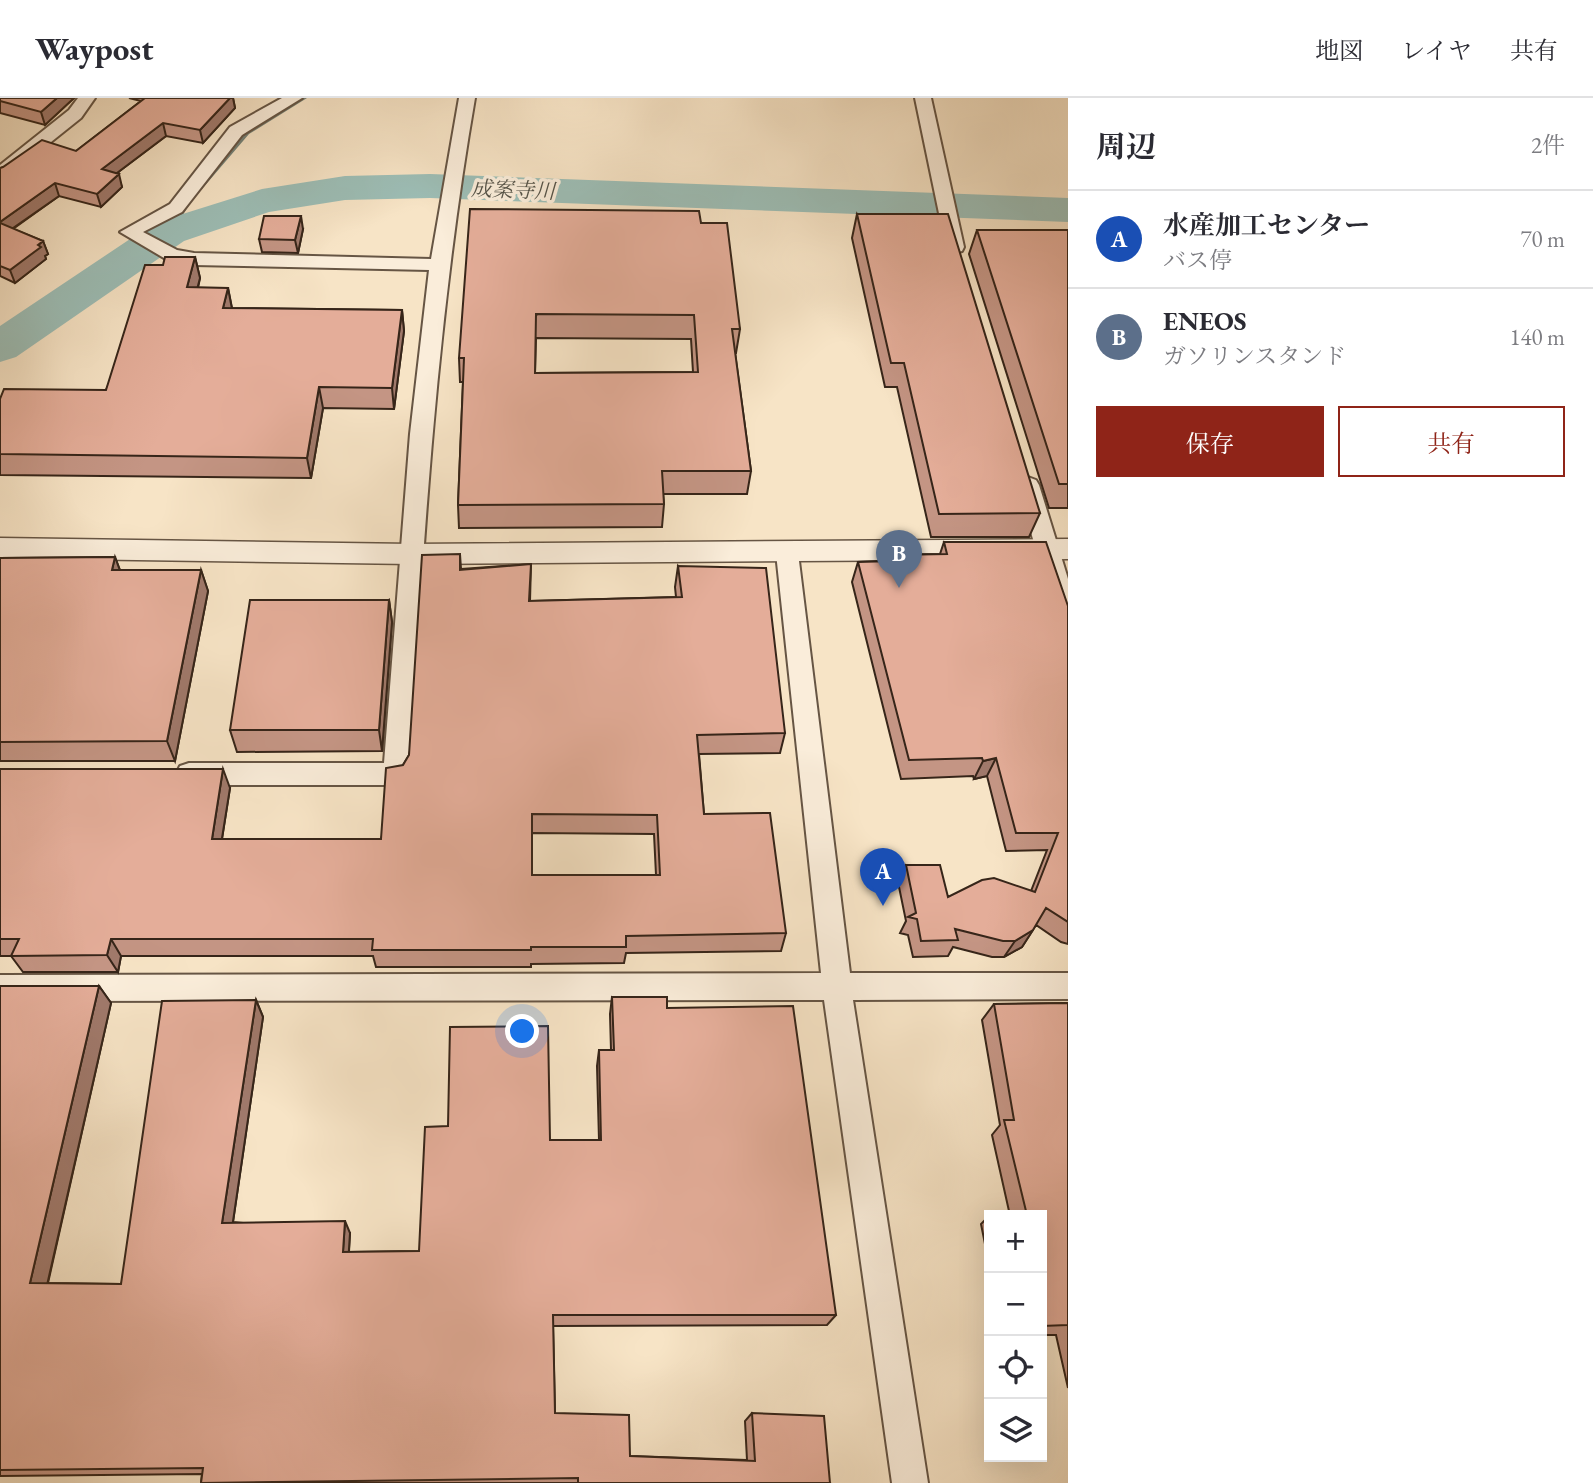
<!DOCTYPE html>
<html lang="ja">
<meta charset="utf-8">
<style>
body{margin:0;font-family:"EB Garamond","Noto Serif JP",serif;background:#f7f7f7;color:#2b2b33}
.controls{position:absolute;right:21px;bottom:21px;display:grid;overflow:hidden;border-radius:0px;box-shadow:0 7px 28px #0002}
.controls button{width:63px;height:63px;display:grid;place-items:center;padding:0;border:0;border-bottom:2px solid #e1e1e2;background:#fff;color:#2b2b33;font:35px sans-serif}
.you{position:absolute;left:523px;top:934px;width:24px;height:24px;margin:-18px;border:5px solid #fff;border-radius:50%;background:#1a73e8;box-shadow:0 0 0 10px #1a73e833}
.badge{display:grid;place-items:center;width:46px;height:46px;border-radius:50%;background:#8f2418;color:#fff;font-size:23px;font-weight:700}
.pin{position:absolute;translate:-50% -58px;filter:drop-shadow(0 2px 4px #0008)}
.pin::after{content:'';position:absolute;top:37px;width:24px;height:21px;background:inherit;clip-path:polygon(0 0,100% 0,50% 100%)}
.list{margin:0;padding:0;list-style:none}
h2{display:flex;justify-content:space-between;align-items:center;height:91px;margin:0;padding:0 28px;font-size:30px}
h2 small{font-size:23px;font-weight:400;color:#7c7c81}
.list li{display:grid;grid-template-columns:46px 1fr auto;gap:21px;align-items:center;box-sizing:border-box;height:98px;padding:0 28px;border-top:2px solid #e1e1e2}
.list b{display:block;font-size:26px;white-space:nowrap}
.list p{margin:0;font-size:23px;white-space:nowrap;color:#7c7c81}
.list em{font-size:23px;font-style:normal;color:#7c7c81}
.actions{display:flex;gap:14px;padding:21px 28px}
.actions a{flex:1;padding:16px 0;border:2px solid #8f2418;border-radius:0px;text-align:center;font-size:24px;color:#8f2418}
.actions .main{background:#8f2418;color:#fff}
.icon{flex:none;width:38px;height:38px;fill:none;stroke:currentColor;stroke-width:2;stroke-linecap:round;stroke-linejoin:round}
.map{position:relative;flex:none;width:1068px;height:1385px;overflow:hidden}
header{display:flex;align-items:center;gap:42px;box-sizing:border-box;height:98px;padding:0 35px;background:#fff;border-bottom:2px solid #e1e1e2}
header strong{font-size:33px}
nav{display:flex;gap:38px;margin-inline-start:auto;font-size:24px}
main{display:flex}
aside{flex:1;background:#fff}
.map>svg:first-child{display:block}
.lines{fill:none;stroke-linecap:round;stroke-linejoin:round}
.stream{fill:#748177;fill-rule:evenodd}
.river{fill:#9dbeb6;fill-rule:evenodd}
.minor-casing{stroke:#654;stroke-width:4}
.tertiary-casing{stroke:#654;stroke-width:3}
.minor{fill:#faedda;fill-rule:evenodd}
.tertiary{fill:#faedda;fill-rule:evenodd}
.wall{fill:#c49584;stroke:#362519;stroke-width:2;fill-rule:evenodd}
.shaded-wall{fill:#a0796b;stroke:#362519;stroke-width:2}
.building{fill:#e4ad99;stroke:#362519;stroke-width:2;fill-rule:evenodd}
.labels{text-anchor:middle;stroke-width:7;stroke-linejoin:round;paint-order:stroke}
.far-water-label{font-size:21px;font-style:italic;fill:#555348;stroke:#faedda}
</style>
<header>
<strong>Waypost</strong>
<nav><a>地図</a><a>レイヤ</a><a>共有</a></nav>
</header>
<main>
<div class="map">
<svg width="1068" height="1385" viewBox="0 0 1068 1385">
<rect width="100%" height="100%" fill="#f7e4c6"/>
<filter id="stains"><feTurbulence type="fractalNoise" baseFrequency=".00286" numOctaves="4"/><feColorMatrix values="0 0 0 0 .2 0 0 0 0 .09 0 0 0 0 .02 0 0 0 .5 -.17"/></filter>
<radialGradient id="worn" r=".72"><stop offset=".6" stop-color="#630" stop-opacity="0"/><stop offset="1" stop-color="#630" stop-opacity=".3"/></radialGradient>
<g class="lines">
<path class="stream" d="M300 0H307L249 36 202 91H198V89L245 34Z
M188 102 191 104 172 134 167 135 166 134 185 104Z"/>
<path class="river" d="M430 76 1068 100V124L430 100 345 102 269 114 184 143 16 259 0 264V228L154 125 262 91 345 78Z"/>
<g class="minor-casing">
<path id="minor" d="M78 0H95L81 20 6 80 0 81V67L69 12Z
M282 0H302L242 37 182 114 143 134 177 152 194 155 431 161 459 0H475C436 224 423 449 409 676L405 684 396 687H189L180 684 176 676 180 668 189 665H384L410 336 429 172 194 167 164 160 120 134 170 106 230 29Z
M915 0H931L964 149 962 153 955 155 946 149Z
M1028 379 1036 382 1039 387 1068 481V528L1060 525 1056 519 1017 387 1020 382Z
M787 447 795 449 798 455 850 875H1068V901L853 902 928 1385H892L824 902 0 903V877L821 875 776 455 779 449Z"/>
</g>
<g class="tertiary-casing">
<path id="tertiary" d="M0 440 412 446 1068 441V461L412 466 0 460Z"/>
</g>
<use href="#minor" class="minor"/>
<use href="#tertiary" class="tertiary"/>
</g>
<path class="wall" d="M0 0H74L45 27 0 15Z
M129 0H233L235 10 203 45 166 38 117 75 122 89 101 109 59 98 13 131 43 143 48 156 45 158 46 161 15 185 0 178V70L76 53 141 3Z
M857 116 1040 415 1029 439H931L897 289H885L852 140Z
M701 125 740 231 736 255H735L751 373 747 396H663L664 406 662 429 459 430 458 407 463 284H460L459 260ZM536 240 691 241 693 274 535 275Z
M303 131 298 155 262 154 259 141Z
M977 132H1068V410H1049L969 156Z
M195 159 200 180 198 190H228L232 210 402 212 404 233 394 311 323 310 311 380 0 377V301L106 292 163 167Z
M944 444 1068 508V846L1061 844 1036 827 1022 849 1004 859H992L953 849 948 858 913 859 908 837 900 835 906 823 898 784 906 767 948 799 1031 793 1047 752 1006 753 987 678 974 681 973 678 901 681 852 484 858 464 887 463 889 457 940 456Z
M460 456 461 471 531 466 530 503 676 499 675 489 678 468 785 635 780 655 699 656 704 716 786 835 781 853 626 855 624 865 531 866V869H376L373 858H121L118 874H23L11 858H0V671L230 690 222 741H381L403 667 409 657ZM532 735 654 736 656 777H532Z
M115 459 120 472H201L208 493 175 663H0V460Z
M389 502 392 524 382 653 237 654 230 632Z
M0 888H99L111 905 48 1185 121 1186 256 902 263 919 233 1124 350 1135 349 1154 419 1153 550 1042H599L597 968 599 952H611L610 916 612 899 667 910 836 1217 827 1227 553 1228 555 1315 630 1358 747 1362 745 1323 752 1315 830 1385H201L202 1376 0 1378Z
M1068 905V1290L1056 1237H1042V1117H990L994 1113H1009L992 1037 1000 1027 982 922 994 906Z
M989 1118V1166L981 1126Z"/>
<path class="shaded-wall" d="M57 0H74L45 27 41 14Z
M230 0H233L235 10 203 45 200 32Z
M163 25 166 38 105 84 102 71Z
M119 76 122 89 101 109 97 96Z
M55 85 59 98 3 137 0 128V124Z
M301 118 303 131 298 155 295 142Z
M43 143 48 156 45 158 46 161 15 185 10 172Z
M195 159 200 180 192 211 187 189Z
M228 190 232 211 223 210Z
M402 212 404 233 394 311 392 290Z
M319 289 323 310 311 380 307 360Z
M115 459 123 481 112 472Z
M201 472 208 493 175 663 167 643Z
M389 502 392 524 382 653 379 632Z
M996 660 987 678 974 681 983 663Z
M223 671 230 690 219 759 212 741Z
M1033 832 1022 849 1004 859 1015 843Z
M111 841 121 858 118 874 107 857Z
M99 888 111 905 45 1196 30 1185Z
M256 902 263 919 231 1137 222 1125Z
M345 1123 350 1135 348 1166 343 1154Z"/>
<path class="building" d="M0 0H57L41 14 0 3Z
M145 0H230L200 32 163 25 102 71 119 76 97 96 55 85 0 124V70L3 69 42 42 76 53Z
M470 111 699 113 701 125H727L740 231H732L751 373H662L664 406 458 407 464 260H459ZM536 216 694 217 698 274 535 275Z
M857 116H948L1040 415 939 416 904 265H891Z
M264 118H301L295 142 259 141Z
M0 125 43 143 38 147 41 149 10 172 0 168Z
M977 132H1068V386H1059Z
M165 159H195L187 189 228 190 223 210 402 212 392 290 319 289 307 360 0 356V301L4 291 106 292 145 167H163Z
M944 444H1046L1068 508V824L1046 810 1033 832 1015 843H1003L955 831 958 842 921 843 917 821 908 819 916 815 906 767H940L948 799 982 782 994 780 1035 794 1058 735H1016L996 660 983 663 982 660 909 662 858 464 891 463 889 457 947 456Z
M460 456V472L531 466 529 503 682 499 678 468 766 470 785 635 697 637 704 716 770 715 786 835 626 838V849H531V852H372L373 841H111L107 857 11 858 19 841H0V671H223L212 741H381L386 670 403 667 409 657 422 457ZM532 716 657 717 660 777H532Z
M115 459 112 472H201L167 643 0 644V460Z
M250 502H389L379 632H230Z
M0 888H99L30 1185 121 1186 162 903 256 902 222 1125 345 1123 343 1154 419 1153 425 1029 448 1028 450 929 548 928 550 1042H601L599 952H614L612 899H667V910L793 908 836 1217H553L555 1315 629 1317 630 1358 755 1363 752 1315 824 1318 830 1385H578V1380L201 1385 203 1370 0 1372Z
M1068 905V1227L1042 1228V1117H995L994 1113H1026L1004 1022H1014L994 906Z"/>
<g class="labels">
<g class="far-water-label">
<text transform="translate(513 92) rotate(2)" y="7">成案寺川</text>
</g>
</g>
<rect width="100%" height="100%" filter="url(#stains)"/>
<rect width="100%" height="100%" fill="url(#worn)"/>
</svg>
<div class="controls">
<button>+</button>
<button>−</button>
<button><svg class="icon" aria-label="locate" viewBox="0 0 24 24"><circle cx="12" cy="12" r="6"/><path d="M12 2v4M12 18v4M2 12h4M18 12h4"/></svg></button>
<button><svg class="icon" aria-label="layers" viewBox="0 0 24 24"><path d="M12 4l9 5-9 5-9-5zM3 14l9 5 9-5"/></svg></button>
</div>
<div class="you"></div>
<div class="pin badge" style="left:883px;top:808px;background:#1a4fb4">A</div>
<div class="pin badge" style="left:899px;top:490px;background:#5c6f8a">B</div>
</div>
<aside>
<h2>周辺<small>2件</small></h2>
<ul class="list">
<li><span class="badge" style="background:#1a4fb4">A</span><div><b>水産加工センター</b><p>バス停</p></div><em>70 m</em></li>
<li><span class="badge" style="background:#5c6f8a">B</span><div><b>ENEOS</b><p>ガソリンスタンド</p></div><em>140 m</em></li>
</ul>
<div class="actions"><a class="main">保存</a><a>共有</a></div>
</aside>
</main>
